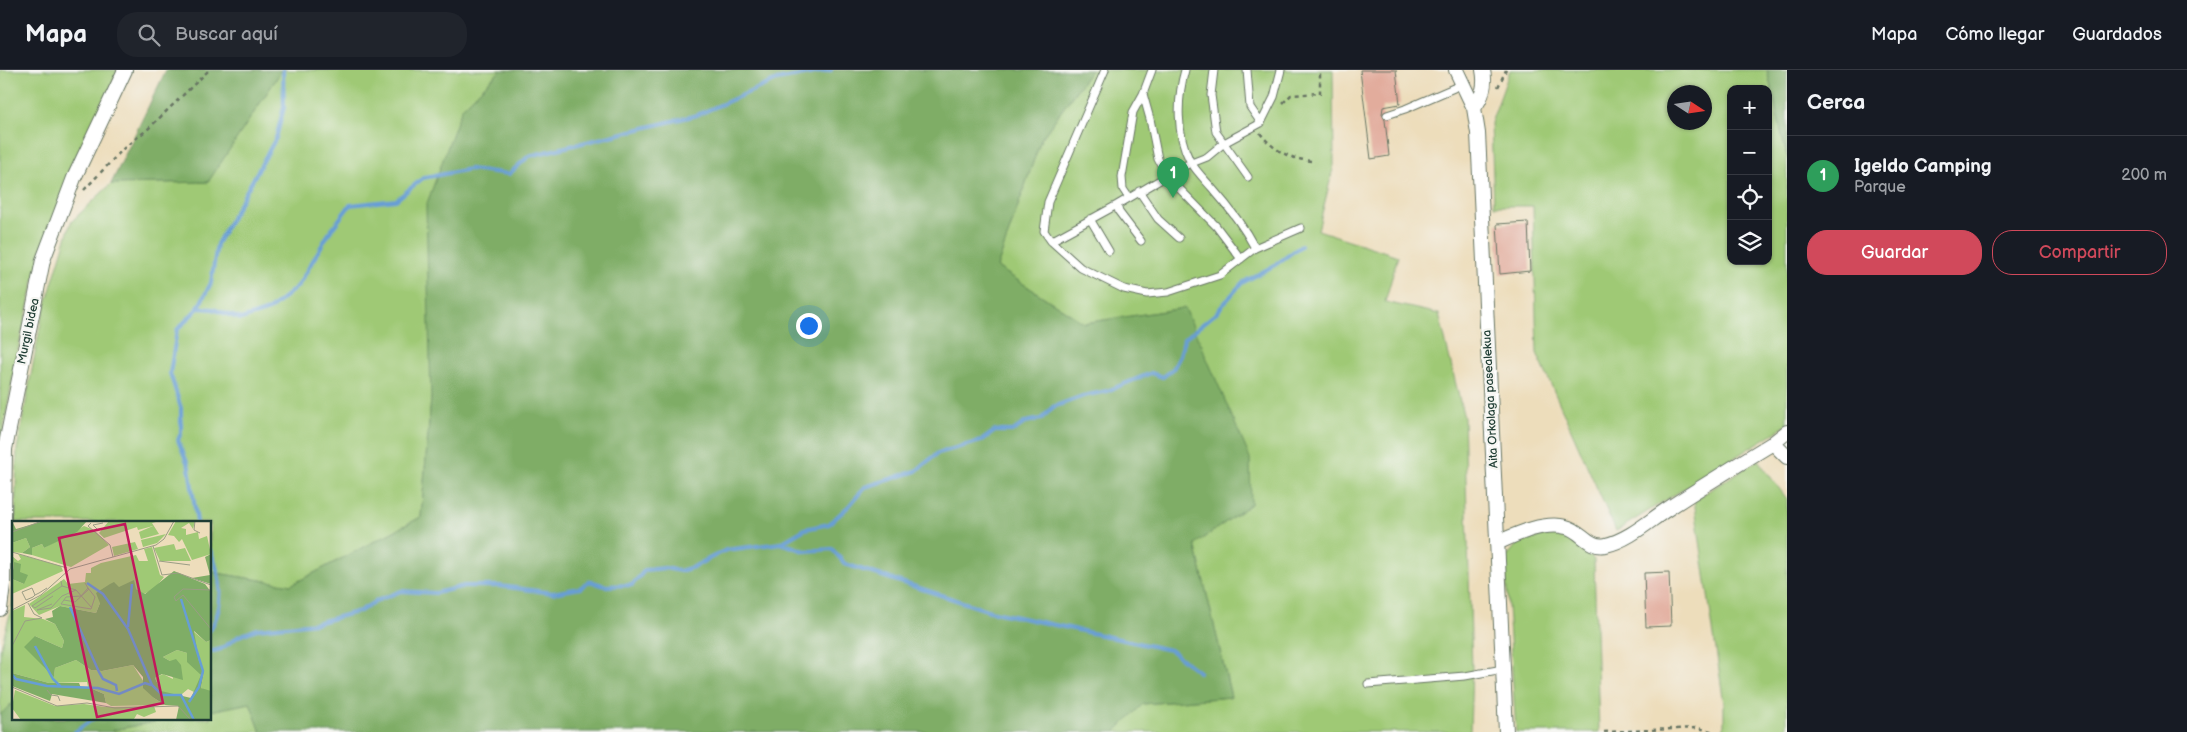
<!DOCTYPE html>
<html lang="es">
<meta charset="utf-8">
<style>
body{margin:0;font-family:"Balsamiq Sans",sans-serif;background:#20242c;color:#f1f3f6}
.controls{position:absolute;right:15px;top:15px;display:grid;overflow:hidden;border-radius:10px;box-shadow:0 1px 4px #0004}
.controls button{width:45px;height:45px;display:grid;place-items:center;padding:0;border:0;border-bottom:1px solid #363941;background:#171b24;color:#f1f3f6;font:25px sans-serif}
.compass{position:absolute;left:1667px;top:15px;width:45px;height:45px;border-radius:50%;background:#171b24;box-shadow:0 1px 4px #0004;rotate:102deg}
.you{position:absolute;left:808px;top:255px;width:18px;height:18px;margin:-12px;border:4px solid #fff;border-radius:50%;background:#1a73e8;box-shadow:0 0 0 8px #1a73e833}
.badge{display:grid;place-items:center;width:32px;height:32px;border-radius:50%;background:#d1495b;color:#fff;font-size:16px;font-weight:700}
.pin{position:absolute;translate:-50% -41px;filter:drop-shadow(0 1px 2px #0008)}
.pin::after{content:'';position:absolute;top:26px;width:18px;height:15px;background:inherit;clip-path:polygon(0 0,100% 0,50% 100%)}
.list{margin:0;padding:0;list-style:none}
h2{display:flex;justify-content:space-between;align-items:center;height:65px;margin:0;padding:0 20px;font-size:21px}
h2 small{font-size:16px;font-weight:400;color:#9ea1a6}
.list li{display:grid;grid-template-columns:32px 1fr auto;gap:15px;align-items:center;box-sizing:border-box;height:80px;padding:0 20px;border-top:1px solid #363941}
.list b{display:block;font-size:19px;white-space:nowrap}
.list p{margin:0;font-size:16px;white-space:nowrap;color:#9ea1a6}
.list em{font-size:16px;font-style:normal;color:#9ea1a6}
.actions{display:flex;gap:10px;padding:15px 20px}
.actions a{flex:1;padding:11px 0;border:1px solid #d1495b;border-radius:20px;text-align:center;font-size:18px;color:#d1495b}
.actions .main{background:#d1495b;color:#fff}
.icon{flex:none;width:28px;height:28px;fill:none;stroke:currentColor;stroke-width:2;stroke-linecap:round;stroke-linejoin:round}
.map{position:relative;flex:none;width:1787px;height:662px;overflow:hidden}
header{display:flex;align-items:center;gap:30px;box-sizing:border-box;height:70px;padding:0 25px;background:#171b24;border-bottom:1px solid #363941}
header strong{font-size:24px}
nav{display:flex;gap:28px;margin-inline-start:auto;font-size:18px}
.search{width:350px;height:45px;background:#20242c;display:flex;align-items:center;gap:12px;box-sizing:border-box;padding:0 18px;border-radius:20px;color:#9ea1a6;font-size:19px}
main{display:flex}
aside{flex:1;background:#171b24}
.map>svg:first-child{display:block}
.green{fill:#9fc975;stroke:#5f8354;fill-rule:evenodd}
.forest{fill:#7fad66;stroke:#4f754d}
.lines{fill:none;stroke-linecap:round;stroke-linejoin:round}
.stream{stroke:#679ed5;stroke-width:4}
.building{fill:#e2ac9c}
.service-casing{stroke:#677563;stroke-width:9}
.minor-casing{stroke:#677563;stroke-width:16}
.path{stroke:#677563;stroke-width:2.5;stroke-dasharray:4 4;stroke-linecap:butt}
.service{stroke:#fff;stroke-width:7}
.minor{stroke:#fff;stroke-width:14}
.labels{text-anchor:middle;stroke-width:4.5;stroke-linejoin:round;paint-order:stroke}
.street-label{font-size:12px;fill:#1f3d34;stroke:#f6f6f2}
.inset-river{fill:none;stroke:#679ed5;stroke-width:2.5}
.inset-road{fill:none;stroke:#9b9d85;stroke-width:1}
.view{fill:#c2185b;fill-opacity:0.15;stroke:#c2185b;stroke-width:2.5}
.inset-edge{fill:none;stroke:#1f3d34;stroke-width:2.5}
</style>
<header>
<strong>Mapa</strong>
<div class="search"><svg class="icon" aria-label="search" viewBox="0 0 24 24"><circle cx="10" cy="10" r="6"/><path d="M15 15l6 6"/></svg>Buscar aquí</div>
<nav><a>Mapa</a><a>Cómo llegar</a><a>Guardados</a></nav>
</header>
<main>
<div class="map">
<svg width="1787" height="662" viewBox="0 0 1787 662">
<rect width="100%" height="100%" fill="#f6f6f2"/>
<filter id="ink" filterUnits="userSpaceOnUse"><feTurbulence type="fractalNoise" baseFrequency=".02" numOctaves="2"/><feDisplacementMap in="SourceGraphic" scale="10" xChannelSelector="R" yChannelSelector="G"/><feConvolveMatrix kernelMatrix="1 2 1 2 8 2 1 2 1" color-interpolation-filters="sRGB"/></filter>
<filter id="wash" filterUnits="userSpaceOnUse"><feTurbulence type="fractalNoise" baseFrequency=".0096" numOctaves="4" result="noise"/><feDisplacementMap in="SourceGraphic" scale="20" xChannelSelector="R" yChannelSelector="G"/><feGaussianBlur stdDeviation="1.12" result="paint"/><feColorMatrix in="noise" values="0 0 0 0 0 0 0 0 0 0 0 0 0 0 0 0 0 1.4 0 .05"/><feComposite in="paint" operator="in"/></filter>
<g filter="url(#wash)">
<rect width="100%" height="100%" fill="#edddbb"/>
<path class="green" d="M0 0H118L41 181 17 284 0 379Z
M282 0H501L462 38 431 329 421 447 291 515 210 502V452H15L17 379 42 247 71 152 111 114 208 112Z
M1091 0H1333L1334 95 1318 160 1398 186 1385 232 1439 244 1464 348 1472 598 1470 662H1115L1143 634 1231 627 1195 474 1251 434 1185 238 1084 253 997 197 1041 69Z
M1510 0H1767L1787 87V355L1616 461 1537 283 1533 136H1494L1491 53ZM1731 19H1768V191H1731ZM1674 22H1704V52H1674Z
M1758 390 1787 429V662H1724V634L1694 430Z
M1552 463C1573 467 1581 472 1594 490L1599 662H1516L1505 489 1517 474Z
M14 489V631L0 645V580L12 537Z
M250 633 261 662H112L114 660 173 648H210V641Z"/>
<path class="forest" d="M166 0H282L208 112 111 114Z
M501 0H1091L1041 69 997 197 1084 253 1185 238 1250 388 1251 434 1195 474 1231 627 1143 634 1115 662H261L250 633 210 641V502L291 515 421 447 431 329 426 136 462 38Z
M1767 0H1787V87Z
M14 631V648H173L114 660 112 662H0V645Z"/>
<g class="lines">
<path class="stream" d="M198 238 213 239 241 249 269 240 298 216 329 163 350 135 396 130 423 108 470 99 509 104 529 86 697 45 777 10 831 0
M197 452 189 397 178 370 181 363V338L170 303 177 260 198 238 211 213 217 174 276 68 284 37 283 0
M781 473 805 481 832 479 845 494 990 541 1170 580 1199 602
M210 480C222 507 226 534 210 560
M210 582 221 579 239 566 257 559 316 553 360 541 376 531 401 521 436 523 464 516H500L553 523 580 518 590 511 605 516 632 515 645 500 665 498 680 501 693 497 726 480 781 473 805 459 829 454 849 436 865 417 916 401 938 383 981 371 995 361H1013L1026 352 1041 349 1053 337 1083 326 1107 321 1151 303 1163 307 1173 299 1180 286 1184 269 1215 244 1242 213 1275 195 1301 176
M75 662 94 648"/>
</g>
<g id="blocks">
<path class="building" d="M1360 0H1396L1400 34 1383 37 1382 44 1385 50 1389 86 1371 89Z
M1528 152 1530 201 1500 204 1497 154Z
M1669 502 1671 556 1646 557 1644 503Z"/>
</g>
</g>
<g filter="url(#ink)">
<use href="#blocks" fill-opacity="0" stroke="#677563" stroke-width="1"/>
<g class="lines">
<g class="service-casing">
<path id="service" d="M1105 0 1048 132 1044 161 1051 171 1081 198 1124 219 1147 224 1168 222 1220 205 1255 178 1301 158
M1152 0 1143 24 1150 49 1158 89 1167 106 1216 156 1241 189
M1185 0C1177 28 1176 64 1190 91 1196 101 1205 110 1212 118 1228 136 1244 157 1255 178
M1214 0 1211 25 1216 62 1248 107
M1247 0 1250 37 1261 53
M1387 45 1405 39 1463 14
M1139 121 1158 149 1179 168
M1129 128 1123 119 1122 107 1133 42 1143 24
M1117 135 1119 142 1141 171
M1090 149 1109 181
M1051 171 1117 135 1184 96 1207 87 1224 73 1261 53 1274 27 1281 0
M1368 614 1465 606 1503 599"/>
</g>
<g class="minor-casing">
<path id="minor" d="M1456 0 1474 38 1478 63 1506 662
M1474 38C1483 26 1486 15 1483 0
M1773 373 1787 387
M1497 473C1517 464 1544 451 1566 457 1581 460 1589 479 1606 475 1628 470 1648 452 1666 440 1701 417 1737 395 1773 373L1787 362
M0 539 3 514 5 379 43 190 74 108 125 0"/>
</g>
<path class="path" d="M1498 17 1506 0
M1283 33 1291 25 1320 23V0
M1260 63C1274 81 1290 89 1312 91
M84 120 124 78 148 59 209 0
M1604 662 1698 658 1715 662"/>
<use href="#service" class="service"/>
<use href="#minor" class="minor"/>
</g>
</g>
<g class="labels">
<g class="street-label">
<text transform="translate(28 261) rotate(-78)" y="4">Murgil bidea</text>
<text transform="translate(1490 329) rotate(-93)" y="4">Aita Orkolaga pasealekua</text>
</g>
</g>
<g transform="translate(12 451)">
<rect width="199" height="199" fill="#edddbb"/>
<path d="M97 0H148L140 2 147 13 129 18 127 11 141 5 126 9 125 6 92 17 87 12ZM164 0H183L181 8 177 2 169 7 174 8V14L186 11 187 18 195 15 199 33 180 39 170 18 167 21 162 15 156 14ZM72 5 82 9 97 24 59 46 20 34V27L30 23 32 27ZM154 13 145 22 131 26 129 19ZM14 17 18 26 10 32 0 31V22ZM123 21 126 28 102 35 100 26ZM162 23 164 29 173 27 179 40H148L142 27ZM140 26 148 54 152 56 142 68 132 73 124 68 88 82 84 92 48 85 27 94 17 83 52 58 56 63 73 61 74 52H79V47L89 42 124 34 127 40H136L132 28ZM6 33 49 45 51 50 0 73V58L12 63 2 41 0 55V35L6 40 9 38ZM13 84 12 96 31 98 43 103 52 120 50 127 23 115 42 155 43 147 64 139 79 149 90 150 121 144 142 177 153 184 99 185 94 182 92 173 76 166 75 161 37 162 0 152V90ZM181 110 194 121 199 119V170L196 171 189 167 192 151 187 140ZM165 129 175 132 185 147 189 154 186 165 182 171 176 168 170 173 155 174 149 170 143 157 151 153 161 158 158 140 151 136ZM3 169 43 185 72 183 93 186 142 185 144 191 132 196 125 193 122 198 115 199H9L0 187Z" fill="#9fc975"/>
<path d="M0 0 4 8 32 0H75L65 11 32 27 30 23 20 27V34L10 32 18 26 14 17 0 22ZM199 33V63L180 57 198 54 193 36ZM2 41 9 43 8 51 16 54 12 63 0 58ZM162 50 193 63 199 71V119L194 121 182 110 187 140 192 151 189 167 199 170V199H164L167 185 153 184 142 177 131 167V156L121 144 90 150 79 149 64 139 43 147 42 156 12 126 23 115 50 127 52 120 43 103 33 98 41 96 40 90 48 85 84 92 88 82 84 72 98 63 102 61 107 66 122 59 124 68 133 73ZM165 129 175 132V141L189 154 179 177 149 170 143 157 150 153 171 159 169 144 164 138 158 140 151 136ZM0 152 37 162H67L69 167 76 166 92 173 94 182 40 173 38 180 0 165Z" fill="#7fad66" fill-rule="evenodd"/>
<path class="inset-river" d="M75 62 91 73 116 108 140 164 150 174H169L182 199M169 78 191 150 187 166 177 181M58 86 87 151 91 158 104 164 105 170M116 106 120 63M23 125 41 158 49 166M0 154 4 158 35 165 86 167 107 173 133 162 139 164"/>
<path class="inset-road" d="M183 0 182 9 188 12M79 2 76 5 98 24 101 36M86 9 81 4 91 2M0 11 30 0M141 25 150 54 166 52 199 64M0 31 55 47M147 40 178 44M73 62 76 67 69 75 54 76 49 83 79 88 83 76 76 67M50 65 64 69 80 87M199 69 171 68 162 76 164 80 171 74 199 108M23 74 20 67 10 71 14 79 21 76 23 74 27 72 35 67M41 75 23 87 20 85 50 65 49 60M52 79 63 81 77 68M40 83 25 89 39 87 50 75 64 69M0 89 29 74 58 48 144 24 152 18 162 0M0 125 13 100 30 97 22 93 16 82M0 166 45 185 75 182 103 187 166 185 179 199M35 169 39 174 46 175 48 180"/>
<path class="view" d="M113 3 151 182 85 196 47 17Z"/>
<rect width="199" height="199" class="inset-edge"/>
</g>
</svg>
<div class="controls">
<button>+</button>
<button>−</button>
<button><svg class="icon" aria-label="locate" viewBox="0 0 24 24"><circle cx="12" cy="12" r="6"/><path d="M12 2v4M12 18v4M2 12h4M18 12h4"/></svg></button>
<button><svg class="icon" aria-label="layers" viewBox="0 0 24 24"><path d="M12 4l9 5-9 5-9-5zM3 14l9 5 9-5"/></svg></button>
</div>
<svg class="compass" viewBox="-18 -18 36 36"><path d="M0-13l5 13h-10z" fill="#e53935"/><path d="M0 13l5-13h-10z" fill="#9ea1a6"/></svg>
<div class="you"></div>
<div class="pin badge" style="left:1173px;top:128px;background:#2e9e5b">1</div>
</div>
<aside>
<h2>Cerca<small></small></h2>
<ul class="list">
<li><span class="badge" style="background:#2e9e5b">1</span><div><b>Igeldo Camping</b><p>Parque</p></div><em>200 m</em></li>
</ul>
<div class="actions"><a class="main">Guardar</a><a>Compartir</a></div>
</aside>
</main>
